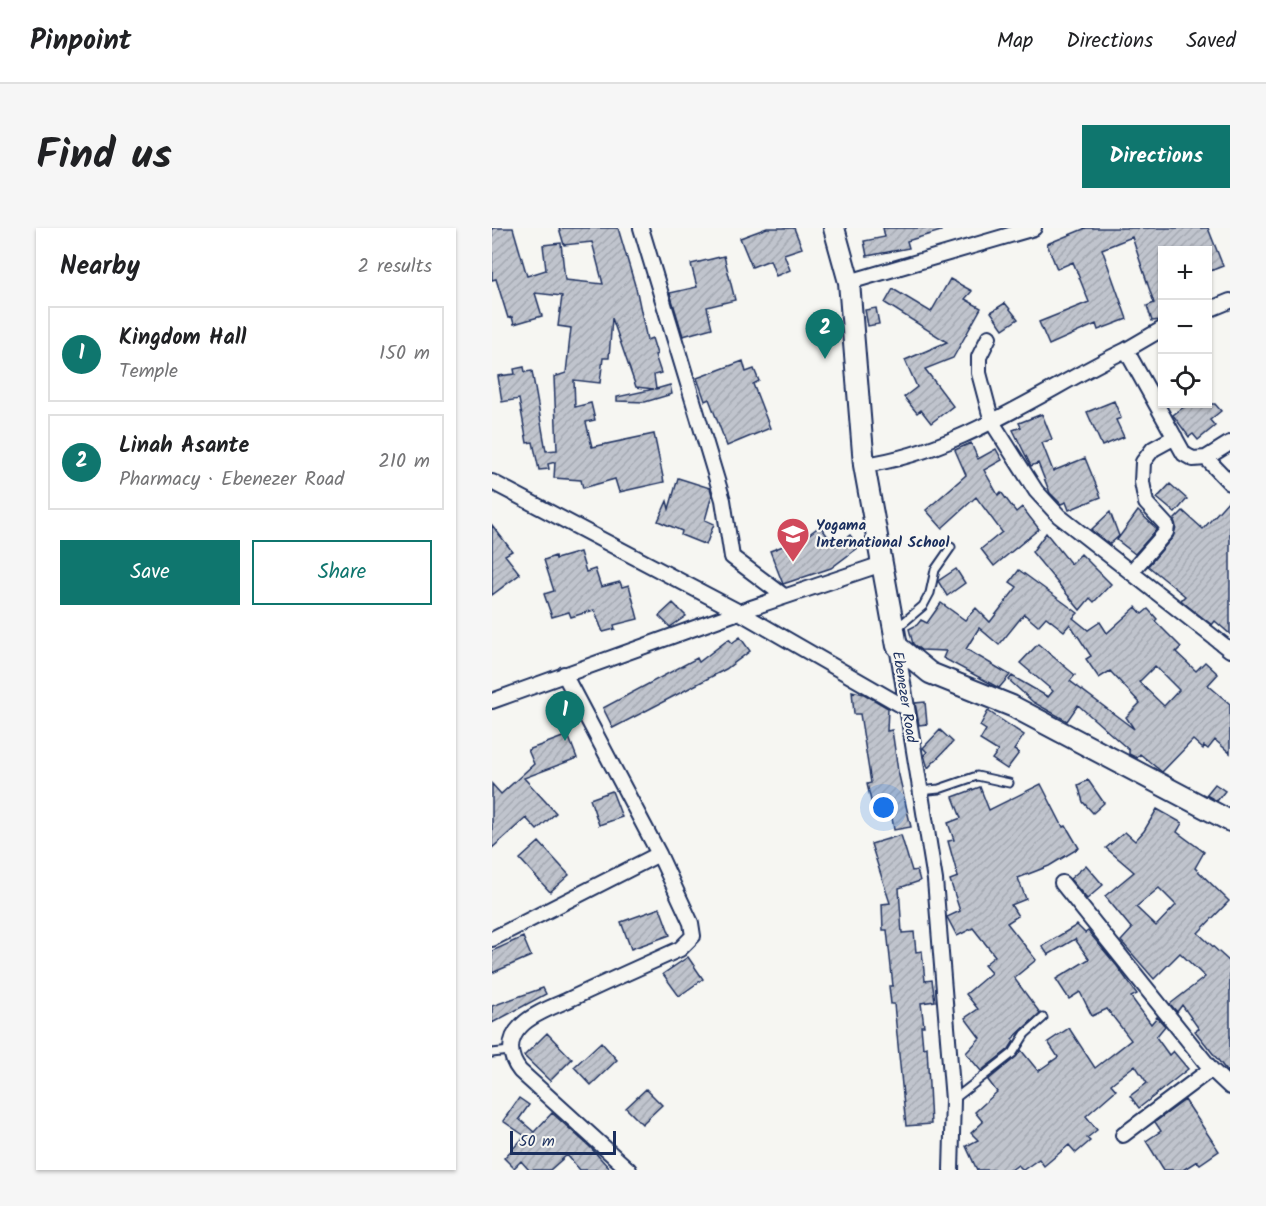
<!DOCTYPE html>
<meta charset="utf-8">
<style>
body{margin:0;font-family:Kalam,sans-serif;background:#f6f6f6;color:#202124}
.controls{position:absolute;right:18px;top:18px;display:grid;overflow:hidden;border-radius:0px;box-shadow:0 2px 4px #0004}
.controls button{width:54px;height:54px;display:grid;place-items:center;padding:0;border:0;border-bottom:2px solid #e0e0e0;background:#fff;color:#202124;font:30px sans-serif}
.scale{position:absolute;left:18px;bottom:15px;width:106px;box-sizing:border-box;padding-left:6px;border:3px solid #1b2f5e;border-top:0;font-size:16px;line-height:21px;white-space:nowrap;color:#1b2f5e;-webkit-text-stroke:4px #f6f6f2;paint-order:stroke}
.you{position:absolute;left:392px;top:580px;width:21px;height:21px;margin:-15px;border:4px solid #fff;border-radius:50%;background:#1a73e8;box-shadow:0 0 0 9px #1a73e833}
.badge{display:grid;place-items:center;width:39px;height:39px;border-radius:50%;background:#0f766e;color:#fff;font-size:20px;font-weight:700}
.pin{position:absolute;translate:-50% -50px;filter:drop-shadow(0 2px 3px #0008)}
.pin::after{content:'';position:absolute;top:32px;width:21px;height:18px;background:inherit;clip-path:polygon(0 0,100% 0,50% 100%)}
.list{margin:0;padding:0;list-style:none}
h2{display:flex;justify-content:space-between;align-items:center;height:78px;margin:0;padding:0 24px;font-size:26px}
h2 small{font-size:20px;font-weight:400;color:#757577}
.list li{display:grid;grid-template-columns:39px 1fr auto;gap:18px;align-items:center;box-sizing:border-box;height:96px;margin:0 12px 12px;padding:0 12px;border:2px solid #e0e0e0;border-radius:0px}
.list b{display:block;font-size:22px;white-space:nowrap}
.list p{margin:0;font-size:20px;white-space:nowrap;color:#757577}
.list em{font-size:20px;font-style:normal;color:#757577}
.actions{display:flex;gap:12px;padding:18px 24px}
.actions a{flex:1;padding:14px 0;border:2px solid #0f766e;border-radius:0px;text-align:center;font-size:21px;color:#0f766e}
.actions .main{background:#0f766e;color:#fff}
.icon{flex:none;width:33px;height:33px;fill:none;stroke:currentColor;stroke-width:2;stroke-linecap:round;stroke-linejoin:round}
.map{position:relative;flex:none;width:738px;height:942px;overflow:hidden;border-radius:0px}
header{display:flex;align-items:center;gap:36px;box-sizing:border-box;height:84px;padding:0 30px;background:#fff;border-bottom:2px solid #e0e0e0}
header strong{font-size:28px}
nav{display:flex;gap:33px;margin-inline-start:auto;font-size:21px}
.intro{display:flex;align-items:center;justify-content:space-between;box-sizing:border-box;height:144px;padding:0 36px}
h1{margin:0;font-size:42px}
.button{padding:15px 27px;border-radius:0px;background:#0f766e;color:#fff;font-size:21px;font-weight:700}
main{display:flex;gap:36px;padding:0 36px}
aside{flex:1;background:#fff;border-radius:0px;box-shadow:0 2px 4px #0004}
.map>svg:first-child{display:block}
.building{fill:url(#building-hatch);stroke:#1b2f5e;stroke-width:1.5;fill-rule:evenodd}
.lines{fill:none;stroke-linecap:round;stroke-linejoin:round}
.lane-casing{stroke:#1b2f5e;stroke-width:11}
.street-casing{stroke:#1b2f5e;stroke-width:18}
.secondary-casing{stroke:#1b2f5e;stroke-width:24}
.lane{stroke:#f6f6f2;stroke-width:7}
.street{stroke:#f6f6f2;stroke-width:14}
.secondary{stroke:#f6f6f2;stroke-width:20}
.labels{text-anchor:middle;stroke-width:4.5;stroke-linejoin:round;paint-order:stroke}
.poi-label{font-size:15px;font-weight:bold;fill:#1b2f5e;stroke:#f6f6f2;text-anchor:start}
.street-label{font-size:15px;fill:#1b2f5e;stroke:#f6f6f2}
</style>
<header>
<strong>Pinpoint</strong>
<nav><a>Map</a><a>Directions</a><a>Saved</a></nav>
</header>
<div class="intro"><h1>Find us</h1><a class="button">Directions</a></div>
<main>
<aside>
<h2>Nearby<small>2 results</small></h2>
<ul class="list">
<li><span class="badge">1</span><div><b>Kingdom Hall</b><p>Temple</p></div><em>150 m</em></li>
<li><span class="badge">2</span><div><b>Linah Asante</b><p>Pharmacy · Ebenezer Road</p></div><em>210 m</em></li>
</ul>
<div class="actions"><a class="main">Save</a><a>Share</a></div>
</aside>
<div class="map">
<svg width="738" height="942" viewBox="0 0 738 942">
<defs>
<pattern id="building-hatch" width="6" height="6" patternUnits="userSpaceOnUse" patternTransform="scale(1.5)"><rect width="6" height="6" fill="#c0c4cd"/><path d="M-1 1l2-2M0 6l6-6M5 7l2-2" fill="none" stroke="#a4a9b2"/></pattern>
</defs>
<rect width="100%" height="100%" fill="#f6f6f2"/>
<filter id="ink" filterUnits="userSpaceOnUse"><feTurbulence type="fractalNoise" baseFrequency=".0167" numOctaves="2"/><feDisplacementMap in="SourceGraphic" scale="12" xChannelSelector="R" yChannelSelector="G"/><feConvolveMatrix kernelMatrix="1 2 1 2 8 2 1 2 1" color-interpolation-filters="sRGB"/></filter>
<g filter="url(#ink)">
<path class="building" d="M0 0H21L35 48 54 42 51 17 69 15 73 52 111 56 100 14 72 17 67 0H126L145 64 155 112 160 110 165 126 163 127 169 145 162 147 164 161 178 157 180 166 153 174 125 173V169L162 161 144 159 120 90 117 130H111L108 155 82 152 83 179 99 175 103 192 94 194 100 219 162 206 172 254 127 264 123 251 91 260 89 252 62 250 63 234 56 236 57 241 47 242 41 214 35 215 27 171 10 174 6 148 23 146 22 141 32 139 33 144 40 143 54 223 65 222 62 149 74 145 79 100 66 98 70 68 43 65 50 88 22 96 20 89 16 90 4 51 0 52Z
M275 0H302L310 20 292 26 298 42 284 48 278 32 260 39 248 10Z
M391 0H449V3L415 13 417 20 375 28 372 13 393 9Z
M594 0H716L731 38 716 44V22H670V92L660 93 655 78 662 75 640 9 610 21 635 91 606 102 604 96 557 117 547 94 597 74 581 34 565 41 555 16Z
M232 28 243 72 215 79 220 100 191 108 178 65 205 59 199 36Z
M458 51 480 63 473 71 489 80 461 130 433 141 461 178 439 195 429 182 425 185 412 169 425 159 413 132 455 114 393 75 401 61 439 84Z
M513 75 526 91 511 101 499 84Z
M384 80 387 96 376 98 373 82Z
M251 133 254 144 262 141 267 153 261 156 278 200 235 218 217 171 213 173 205 150Z
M622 173 629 190 624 192 632 209 610 218 595 184Z
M696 176H723L729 183 718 192 723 198 706 212 701 206 697 209 681 187Z
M550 186 560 211 550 215 561 243 593 230 609 269 577 282 574 274 569 276 558 265 546 235 539 238 521 202 529 199 527 195Z
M479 215 486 231 504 221 510 232 492 242 506 267 509 264 524 284 530 279 547 301 502 338 489 321 510 304 484 269 450 300 434 282 474 247 463 222Z
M186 250 218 260 220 267 213 292 222 296 214 317 189 307 190 303 166 293 175 273 177 281Z
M678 256 695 271 683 285 665 270Z
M738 271V406L723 393 720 397 693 376 689 372 693 368 656 338 681 309 684 299 682 292 691 283 711 301Z
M646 283 665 301 643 326 625 312Z
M618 284 627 308 618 316 599 302Z
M0 297 20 323 13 327 28 346 0 367Z
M328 298 343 318 358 307 367 319 339 340 291 356 278 323 312 310Z
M554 305 579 336 589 326 619 356 602 374 598 370 588 382 540 324Z
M88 324 94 344 103 341 109 359 128 354 130 359 137 357 146 391 122 397 123 401 111 404 102 382 79 389 77 384 60 389 52 366 62 363 52 332 63 328 64 331Z
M464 341 473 355 455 368 446 353Z
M527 342 586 385 581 390 596 402 608 394 615 405 644 379 650 386 656 381 665 391 663 393 689 419 684 424 704 443 713 434 726 446 716 457 738 476V525L723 512 716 521 712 518 711 521 701 512 670 544 648 526 645 530 637 526V522L586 477 575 493 541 474 517 452 520 448 556 469 561 463 528 435 546 416 583 447 578 453 642 501 634 489 648 475 618 443 607 450 594 431 599 428 578 396 572 403 554 389 546 398 532 386 507 417 487 400 474 421 518 447 507 460 451 430 454 423 429 422 421 416 417 401 425 397 429 392 435 395 449 375 473 392 484 380 498 394 525 359 518 354ZM663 438 687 462 672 478 647 454Z
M181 375 194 388 178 399 167 388Z
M248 409 258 423 234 441 121 500 111 480 205 430 207 434 237 411 240 415Z
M360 463 372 466 396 480 395 503 400 502 406 543 419 599 402 602 398 577 381 581 375 556 379 555 368 486H362Z
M433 474 435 496 427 497 423 475Z
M496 483 532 507 522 522 527 525 515 541 500 531 506 523 488 512 494 502 488 498Z
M448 502 461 514 436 540 432 527 435 524 431 520Z
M76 507 85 530 32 550 64 585 45 602 34 590 0 620V556L9 566 42 536 36 522Z
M596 552 612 575 601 585 591 574 586 557Z
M549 556 571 599 574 598 587 620 557 638 526 650 534 671 519 677 526 688 515 695 544 732 522 750 548 785 520 811 522 813 517 821 489 843 474 825 488 810 473 790 486 781 474 766 499 745 492 737 503 728 481 700 465 708 455 689 468 683 458 652 466 649 456 613 462 612 456 595 469 590 461 569 488 559 497 582Z
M723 556 733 563 725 573 714 567Z
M120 563 130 589 107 597 98 571Z
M665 581 690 595 685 604 712 624 703 640 737 673 706 705 738 734V847L703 803 707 801 690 777 685 784 678 776 713 749 688 725 662 751 629 713 640 701 613 668 642 644 614 620 633 604 643 613 652 603ZM667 660 684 677 664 698 644 679Z
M409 607 420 643 425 642 428 653 407 660 410 705 422 704 424 724 430 723 433 753 440 752 443 773 429 775 432 798H429L431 820 435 819 439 896 414 898 402 776H399L397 758H401L395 702H391L390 676 398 675 379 616Z
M47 614 77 647 58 664 28 631Z
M594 637 611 657 595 671 578 651Z
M168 680 178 707 139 721 129 694Z
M585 697 593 705 596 703 625 738 645 766 639 769 659 796 665 789 673 798 664 809 677 827 681 823 696 841 647 880 638 868 655 855 643 837 619 856 624 862 594 888 605 902 595 910 598 913 584 925 577 917 552 938 547 931 531 942 526 937 519 942H485L474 918 486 912 479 905 491 894 483 884 505 864 496 852 524 829 529 822 546 843 566 829 556 814 577 800 603 840 639 812 615 781 600 788 588 764 577 771 564 751 597 731 583 711 556 727 550 718Z
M31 709 39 728 0 745V723Z
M196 729 211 751 187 768 171 746Z
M51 760 54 766 0 795V778Z
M55 805 80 831 58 853 32 828Z
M109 814 125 832 99 857 82 839Z
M154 861 170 877 150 896 134 880Z
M27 870 37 877 27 891 42 904 60 885 98 919 119 942H88L75 927 58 942H37L29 933 22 940 12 930 33 908 11 893Z
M693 872 727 923 708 936 705 933 691 942H672L654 913 669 903 663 894Z"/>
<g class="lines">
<g class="lane-casing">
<path id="lane" d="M405 400 431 378 438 365 443 342 459 319
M428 563 447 561 485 548 517 555
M0 825 18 823
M461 872 521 825 533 806 551 790"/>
</g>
<g class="street-casing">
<path id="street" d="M149 0 231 272 240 329 292 368
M357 54 542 0
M716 82 738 73
M497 109 487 129V145L500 194 544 263 567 288 738 422
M634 122 670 101
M714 230 738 215
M372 237C468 224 549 163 634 122L692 226 701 231 714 230 738 255
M0 254 247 384 414 480
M640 343 674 304 675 298 654 275 650 254 651 234 661 221 683 209
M405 418 443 652 461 872 459 942
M72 446 167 626 199 695 201 708 188 721C150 738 112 755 74 773 60 779 39 787 29 798 15 812 17 829 28 843L137 942
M0 473 247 384 390 336
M570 655 719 841 738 859
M0 711 167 626
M631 907 719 841"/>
</g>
<g class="secondary-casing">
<path id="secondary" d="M342 0 357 54 372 237 405 418 438 445 520 478 738 593"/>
</g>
<use href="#lane" class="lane"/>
<use href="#street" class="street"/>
<use href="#secondary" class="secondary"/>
</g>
</g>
<defs>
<g id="school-pin" transform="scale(1.725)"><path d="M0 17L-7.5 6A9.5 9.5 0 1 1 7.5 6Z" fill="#d1495b" stroke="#f6f6f2"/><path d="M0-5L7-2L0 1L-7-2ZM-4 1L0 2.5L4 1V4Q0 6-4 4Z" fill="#fff"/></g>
</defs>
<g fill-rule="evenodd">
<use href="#school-pin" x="301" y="306"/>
</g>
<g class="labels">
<g class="poi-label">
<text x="324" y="302">Yogama<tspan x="324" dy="17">International School</tspan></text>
</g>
<g class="street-label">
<text transform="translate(413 469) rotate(81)" y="5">Ebenezer Road</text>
</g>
</g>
</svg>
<div class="controls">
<button>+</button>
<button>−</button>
<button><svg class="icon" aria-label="locate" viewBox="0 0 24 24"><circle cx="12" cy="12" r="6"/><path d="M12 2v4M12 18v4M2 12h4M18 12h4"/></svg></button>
</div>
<div class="scale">50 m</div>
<div class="you"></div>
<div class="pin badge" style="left:73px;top:513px">1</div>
<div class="pin badge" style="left:333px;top:131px">2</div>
</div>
</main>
